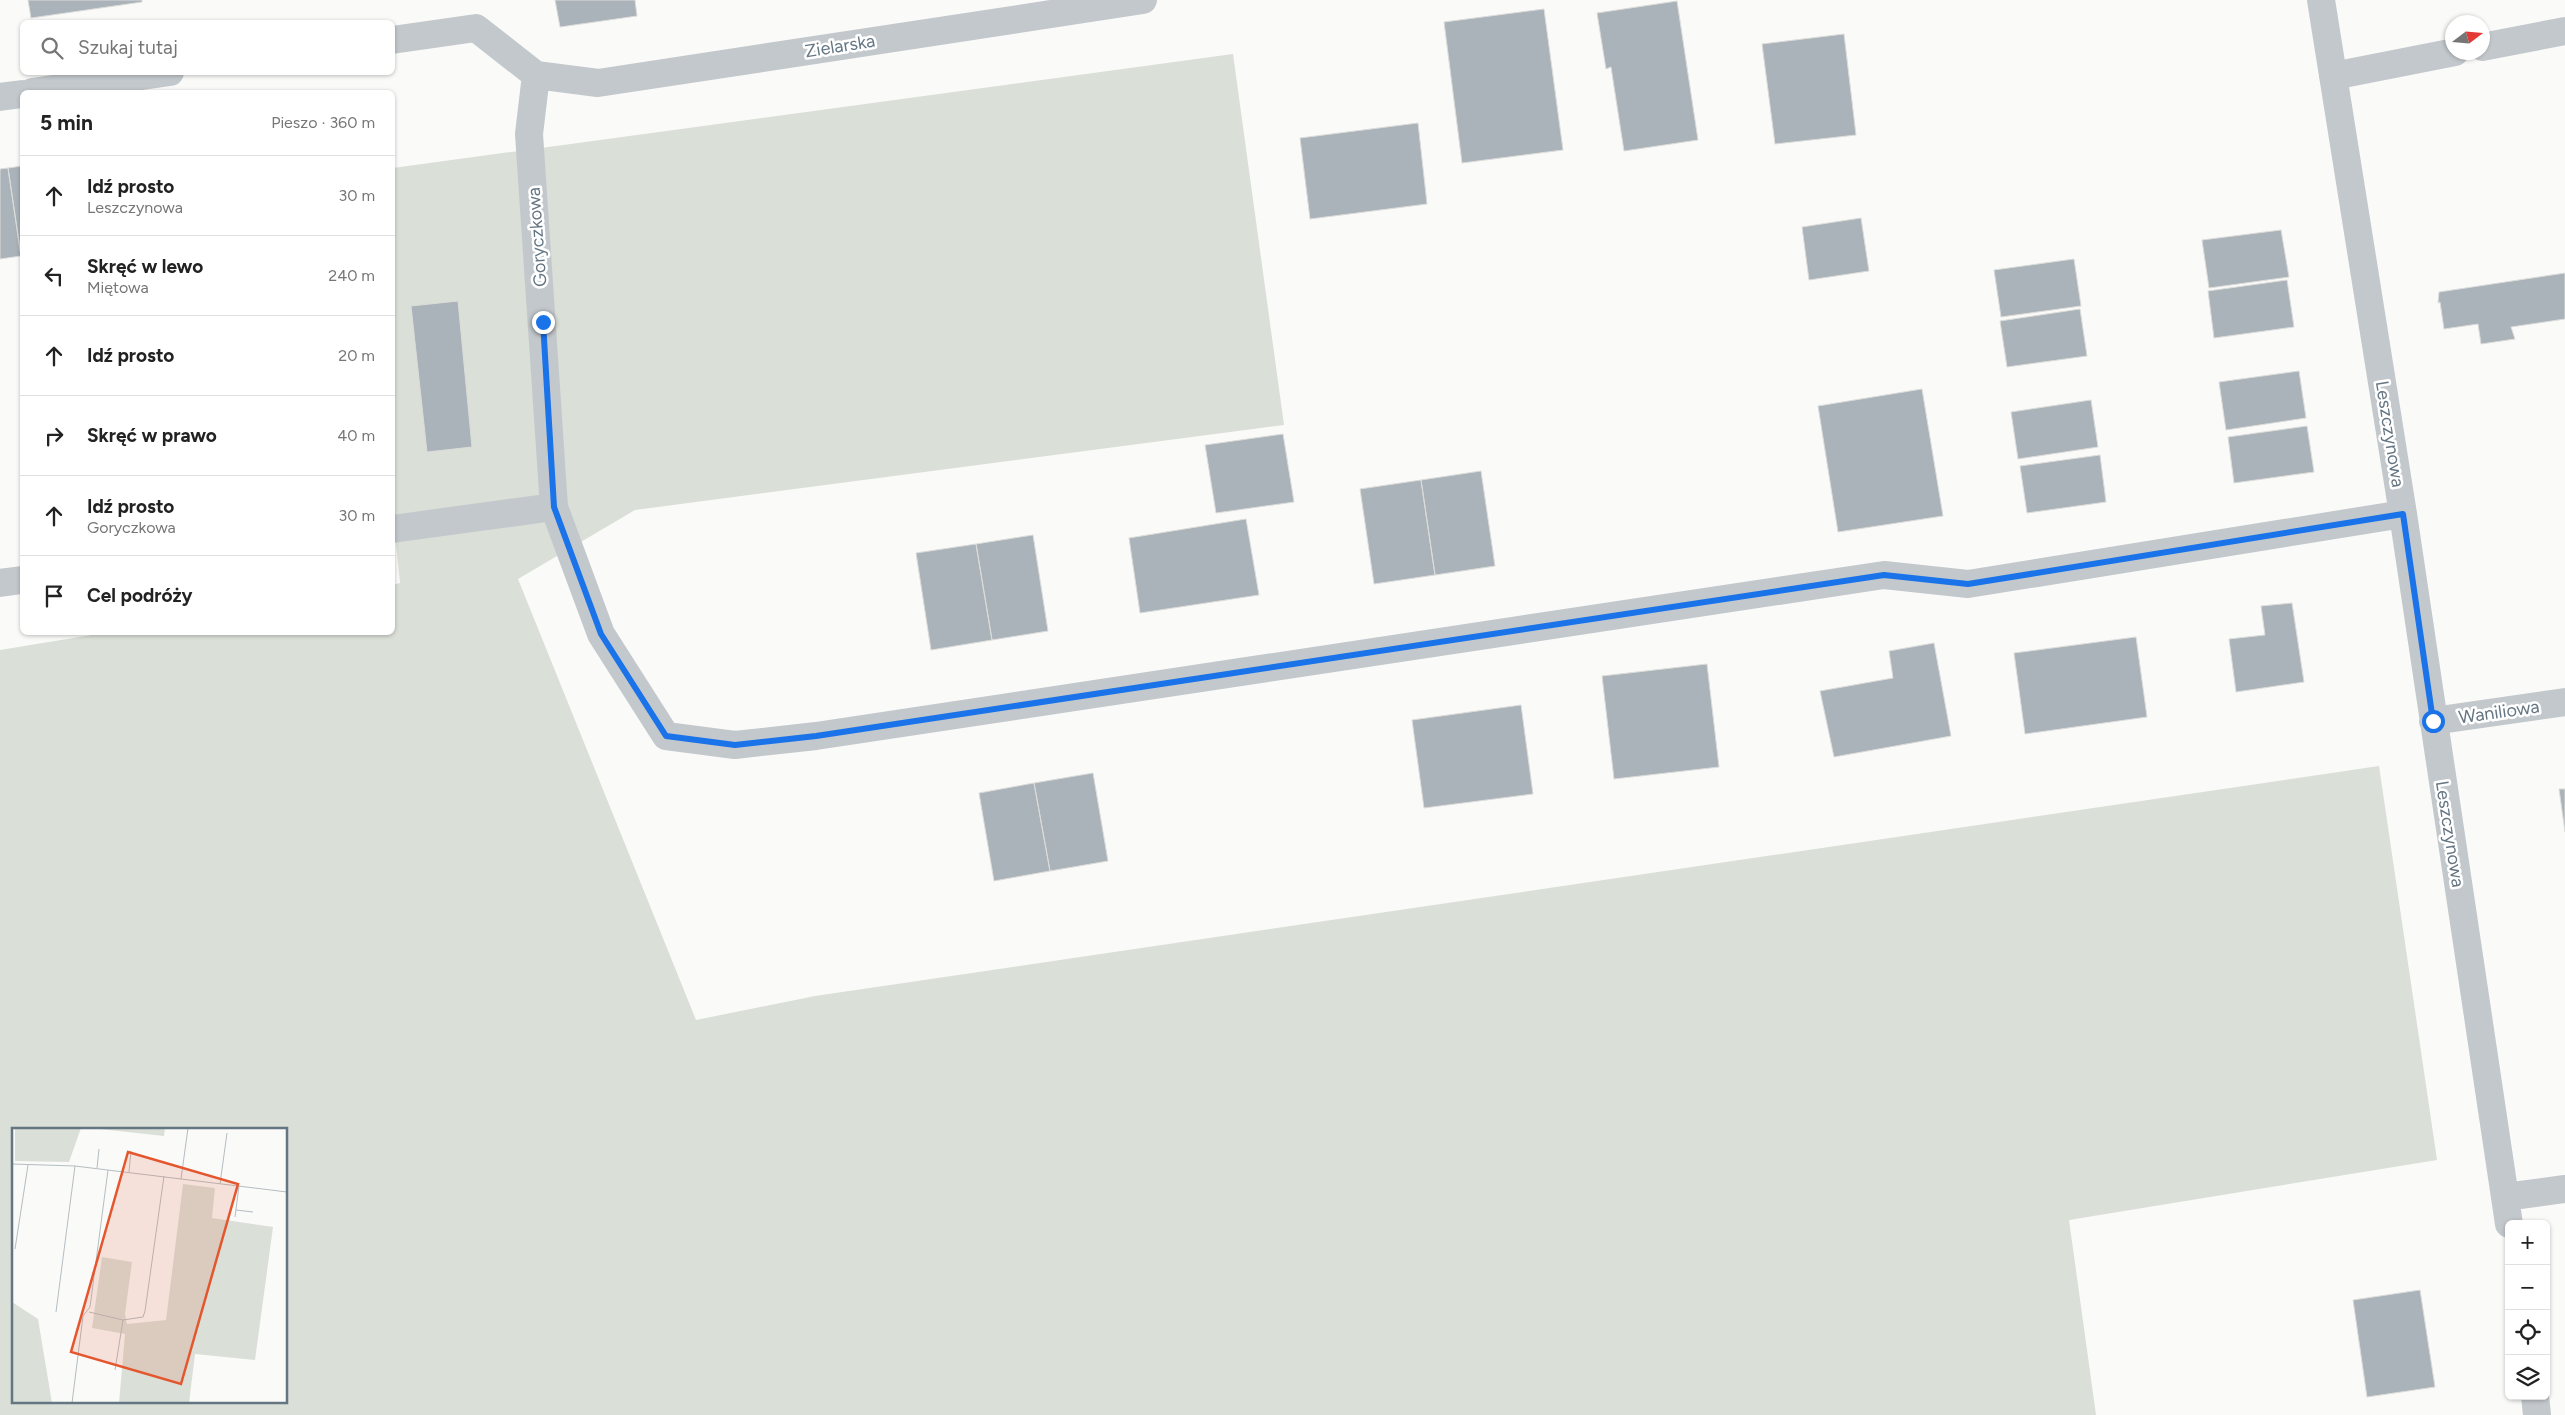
<!DOCTYPE html>
<html lang="pl">
<meta charset="utf-8">
<style>
body{margin:0;font-family:Figtree,sans-serif;background:#f2f2f2;color:#222}
.controls{position:absolute;right:15px;bottom:15px;display:grid;overflow:hidden;border-radius:8px;box-shadow:0 1px 4px #0004}
.controls button{width:45px;height:45px;display:grid;place-items:center;padding:0;border:0;border-bottom:1px solid #e0e0e0;background:#fff;color:#222;font:25px sans-serif}
.compass{position:absolute;left:2445px;top:15px;width:45px;height:45px;border-radius:50%;background:#fff;box-shadow:0 1px 4px #0004;rotate:74deg}
.stop{position:absolute;width:15px;height:15px;margin:-11px;border:4px solid #1a73e8;border-radius:50%;background:#fff}
.stop.end{background:#1a73e8;border-color:#fff;box-shadow:0 1px 5px #0008}
.list{margin:0;padding:0;list-style:none}
h2{display:flex;justify-content:space-between;align-items:center;height:65px;margin:0;padding:0 20px;font-size:21px}
h2 small{font-size:16px;font-weight:400;color:#767676}
.list li{display:grid;grid-template-columns:32px 1fr auto;gap:15px;align-items:center;box-sizing:border-box;height:80px;padding:0 20px;border-top:1px solid #e0e0e0}
.list b{display:block;font-size:19px;white-space:nowrap}
.list p{margin:0;font-size:16px;white-space:nowrap;color:#767676}
.list em{font-size:16px;font-style:normal;color:#767676}
.icon{flex:none;width:28px;height:28px;fill:none;stroke:currentColor;stroke-width:2;stroke-linecap:round;stroke-linejoin:round}
.map{position:relative;flex:none;width:2565px;height:1415px;overflow:hidden}
.search{position:absolute;background:#fff;box-shadow:0 1px 4px #0004;left:20px;top:20px;width:375px;height:55px;display:flex;align-items:center;gap:12px;box-sizing:border-box;padding:0 18px;border-radius:8px;color:#767676;font-size:19px}
.panel{position:absolute;background:#fff;box-shadow:0 1px 4px #0004;left:20px;top:90px;width:375px;height:545px;border-radius:8px}
.map>svg:first-child{display:block}
.green{fill:#dadfd7;fill-rule:evenodd}
.building{fill:#aab3b9;stroke:#dcdcda}
.lines{fill:none;stroke-linecap:round;stroke-linejoin:round}
.minor{stroke:#c3c8cc;stroke-width:28}
.route{stroke:#1a73e8;stroke-width:6}
.labels{text-anchor:middle;stroke-width:5;stroke-linejoin:round;paint-order:stroke}
.street-label{font-size:18px;fill:#657683;stroke:#fff}
.inset-road{fill:none;stroke:#b5bdc2;stroke-width:1}
.view{fill:#e4572e;fill-opacity:0.15;stroke:#e4572e;stroke-width:2.5}
.inset-edge{fill:none;stroke:#657683;stroke-width:2.5}
</style>
<div class="map">
<svg width="2565" height="1415" viewBox="0 0 2565 1415">
<rect width="100%" height="100%" fill="#fafaf8"/>
<path class="green" d="M1233 54 1284 425 635 510 518 579 696 1020 815 996 2379 766 2437 1160 2069 1220 2096 1415H0V650L104 633 392 632 393 585 400 583 392 503 393 168ZM14 1129H286V1401H14Z"/>
<path class="building" d="M28 0H142V2L31 18Z
M555 0H635L637 16 560 27Z
M1677 1 1698 140 1624 151 1611 67 1606 69 1597 13Z
M1544 9 1563 150 1462 163 1444 22Z
M1844 34 1856 135 1775 144 1762 44Z
M1418 123 1427 204 1310 219 1300 138Z
M22 166V256H21L8 168Z
M8 168 21 256 0 259V169Z
M1861 218 1869 271 1809 280 1802 227Z
M2281 230 2289 277 2209 288 2202 240Z
M2074 259 2081 306 2001 317 1994 270Z
M2565 273V319L2511 327 2515 339 2481 344 2478 324 2444 329 2440 302 2438 303 2439 292Z
M2287 280 2294 327 2214 338 2208 291Z
M458 301 472 447 427 452 411 306Z
M2080 309 2087 356 2007 367 2000 321Z
M2299 371 2306 418 2226 430 2219 382Z
M1922 389 1943 516 1838 532 1818 406Z
M2091 400 2098 447 2018 459 2011 412Z
M2307 426 2314 472 2234 483 2228 437Z
M1283 434 1294 502 1216 513 1205 445Z
M2100 455 2106 502 2027 513 2020 466Z
M1481 471 1495 566 1435 575 1421 480Z
M1421 480 1435 575 1374 584 1360 489Z
M1246 519 1259 595 1140 613 1129 538Z
M1033 535 1048 631 992 640 976 544Z
M976 544 992 640 931 650 916 553Z
M2292 603 2304 682 2236 692 2229 639 2265 635 2261 606Z
M2136 637 2147 717 2025 734 2014 653Z
M1934 643 1951 736 1834 757 1820 691 1893 678 1889 651Z
M1707 664 1719 767 1614 779 1602 676Z
M1521 705 1533 794 1424 808 1412 720Z
M1093 773 1108 861 1050 871 1034 783Z
M1034 783 1050 871 994 881 979 793Z
M2559 789H2565V832Z
M2420 1290 2435 1387 2367 1397 2353 1300Z"/>
<g class="lines">
<path class="minor" d="M2321 0 2403 514 2509 1224
M392 40 476 28 536 75
M2482 47 2565 31
M536 75 598 83 1143 0
M2333 76 2455 52
M32 92 170 72
M0 97 22 94
M554 507 601 634 666 736 735 745 816 736 1884 575 1968 584 2403 514
M392 529 554 507 529 134 536 75
M0 583 22 580
M2433 721 2565 702
M2505 1197 2565 1189
M2535 1396 2537 1415"/>
</g>
<g class="lines">
<path class="route" d="M543 322 554 507 601 634 666 736 735 745 816 736 1884 575 1968 584 2403 514 2433 721"/>
</g>
<g class="labels">
<g class="street-label">
<text transform="translate(840 46) rotate(-9)" y="6">Zielarska</text>
<text transform="translate(537 237) rotate(-94)" y="6">Goryczkowa</text>
<text transform="translate(2390 434) rotate(81)" y="6">Leszczynowa</text>
<text transform="translate(2499 712) rotate(-8)" y="6">Waniliowa</text>
<text transform="translate(2450 834) rotate(81)" y="6">Leszczynowa</text>
</g>
</g>
<g transform="translate(12 1128)">
<rect width="275" height="275" fill="#fafaf8"/>
<path d="M3 0H69L57 34 3 33ZM79 0H153L152 8ZM171 56 203 60 200 90 261 99 243 232 183 226 177 275H107L113 206 80 200 90 129 120 134 113 186 115 196 154 192ZM0 174 26 191 40 275H0Z" fill="#dadfd7"/>
<path class="inset-road" d="M0 36 63 38 275 64M85 40 87 21M117 44 119 23M169 51 176 0M208 56 215 5M224 82 241 84M223 89 227 58M3 121 16 37M44 184 63 38M77 184 111 192 103 242M111 192 131 189 133 183 152 48M60 275 71 188 78 179 96 42"/>
<path class="view" d="M116 24 226 56 169 256 59 224Z"/>
<rect width="275" height="275" class="inset-edge"/>
</g>
</svg>
<div class="controls">
<button>+</button>
<button>−</button>
<button><svg class="icon" aria-label="locate" viewBox="0 0 24 24"><circle cx="12" cy="12" r="6"/><path d="M12 2v4M12 18v4M2 12h4M18 12h4"/></svg></button>
<button><svg class="icon" aria-label="layers" viewBox="0 0 24 24"><path d="M12 4l9 5-9 5-9-5zM3 14l9 5 9-5"/></svg></button>
</div>
<svg class="compass" viewBox="-18 -18 36 36"><path d="M0-13l5 13h-10z" fill="#e53935"/><path d="M0 13l5-13h-10z" fill="#767676"/></svg>
<div class="stop" style="left:2433px;top:721px"></div>
<div class="stop end" style="left:543px;top:322px"></div>
<div class="search"><svg class="icon" aria-label="search" viewBox="0 0 24 24"><circle cx="10" cy="10" r="6"/><path d="M15 15l6 6"/></svg>Szukaj tutaj</div>
<section class="panel">
<h2>5 min<small>Pieszo · 360 m</small></h2>
<ul class="list">
<li><svg class="icon" aria-label="ahead" viewBox="0 0 24 24"><path d="M12 20V5M6 11l6-6 6 6"/></svg><div><b>Idź prosto</b><p>Leszczynowa</p></div><em>30 m</em></li>
<li><svg class="icon" aria-label="left" viewBox="0 0 24 24"><path d="M17 20v-9H6M10 6l-5 5 5 5"/></svg><div><b>Skręć w lewo</b><p>Miętowa</p></div><em>240 m</em></li>
<li><svg class="icon" aria-label="ahead" viewBox="0 0 24 24"><path d="M12 20V5M6 11l6-6 6 6"/></svg><div><b>Idź prosto</b></div><em>20 m</em></li>
<li><svg class="icon" aria-label="right" viewBox="0 0 24 24"><path d="M7 20v-9h11M14 6l5 5-5 5"/></svg><div><b>Skręć w prawo</b></div><em>40 m</em></li>
<li><svg class="icon" aria-label="ahead" viewBox="0 0 24 24"><path d="M12 20V5M6 11l6-6 6 6"/></svg><div><b>Idź prosto</b><p>Goryczkowa</p></div><em>30 m</em></li>
<li><svg class="icon" aria-label="arrive" viewBox="0 0 24 24"><path d="M6 21V4h12l-3 4 3 4H6"/></svg><div><b>Cel podróży</b></div></li>
</ul>
</section>
</div>
